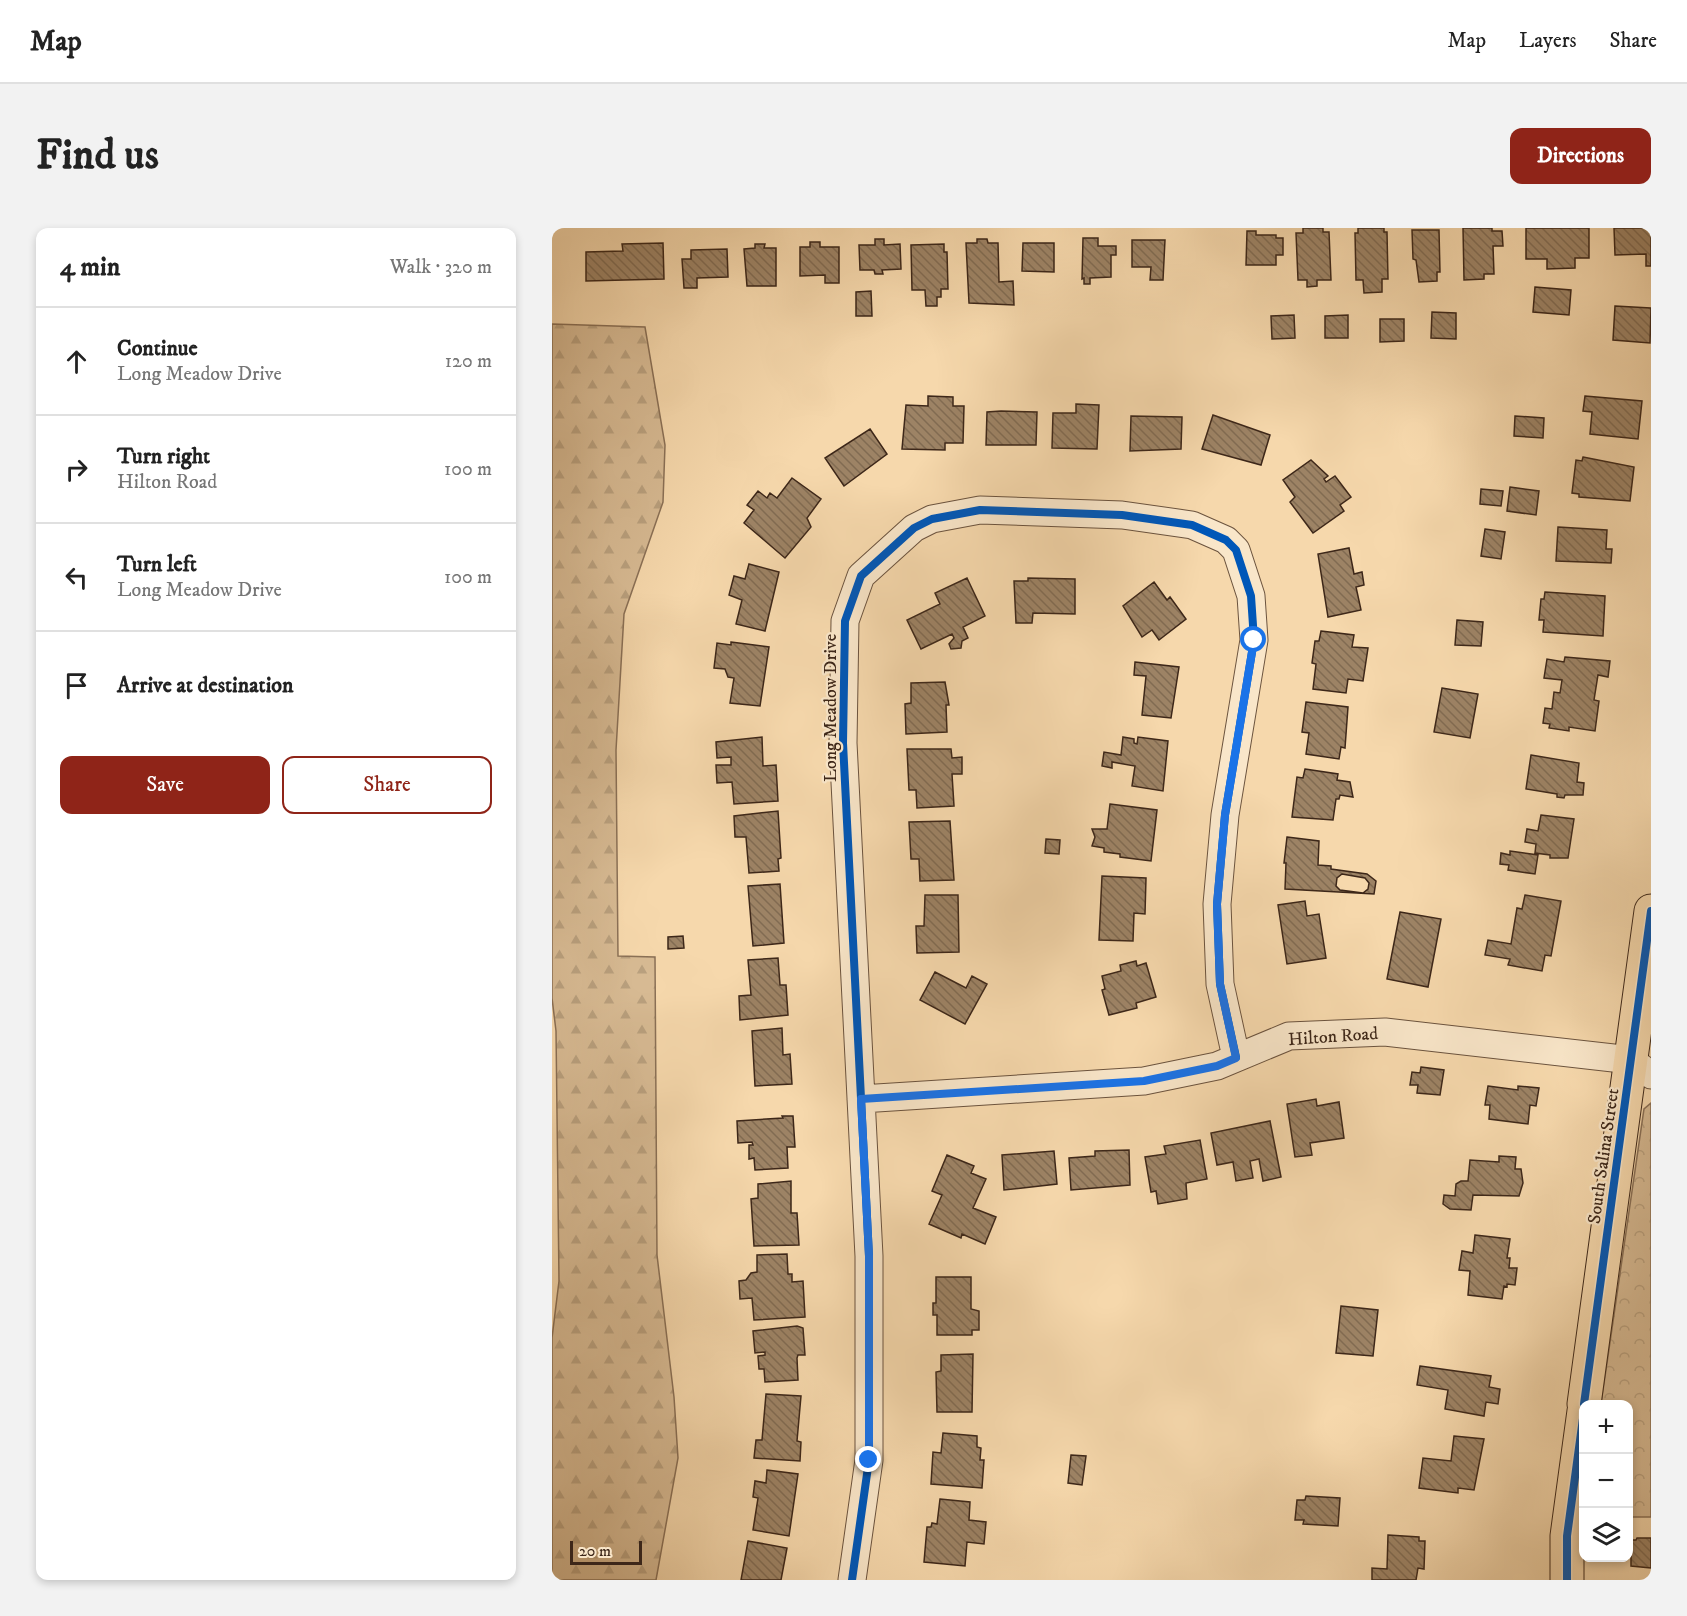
<!DOCTYPE html>
<meta charset="utf-8">
<style>
body{margin:0;font-family:"IM FELL DW Pica",serif;background:#f2f2f2;color:#222}
.controls{position:absolute;right:18px;bottom:18px;display:grid;overflow:hidden;border-radius:12px;box-shadow:0 3px 9px #0003}
.controls button{width:54px;height:54px;display:grid;place-items:center;padding:0;border:0;border-bottom:2px solid #e0e0e0;background:#fff;color:#222;font:30px sans-serif}
.scale{position:absolute;left:18px;bottom:15px;width:72px;box-sizing:border-box;padding-left:6px;border:3px solid #3d2719;border-top:0;font-size:16px;line-height:21px;white-space:nowrap;color:#3d2719;-webkit-text-stroke:4px #f9e6c9;paint-order:stroke}
.stop{position:absolute;width:18px;height:18px;margin:-14px;border:4px solid #1a73e8;border-radius:50%;background:#fff}
.stop.end{background:#1a73e8;border-color:#fff;box-shadow:0 2px 6px #0008}
.list{margin:0;padding:0;list-style:none}
h2{display:flex;justify-content:space-between;align-items:center;height:78px;margin:0;padding:0 24px;font-size:26px}
h2 small{font-size:20px;font-weight:400;color:#767676}
.list li{display:grid;grid-template-columns:39px 1fr auto;gap:18px;align-items:center;box-sizing:border-box;height:108px;padding:0 24px;border-top:2px solid #e0e0e0}
.list b{display:block;font-size:22px;white-space:nowrap}
.list p{margin:0;font-size:20px;white-space:nowrap;color:#767676}
.list em{font-size:20px;font-style:normal;color:#767676}
.actions{display:flex;gap:12px;padding:18px 24px}
.actions a{flex:1;padding:14px 0;border:2px solid #8f2418;border-radius:12px;text-align:center;font-size:21px;color:#8f2418}
.actions .main{background:#8f2418;color:#fff}
.icon{flex:none;width:33px;height:33px;fill:none;stroke:currentColor;stroke-width:2;stroke-linecap:round;stroke-linejoin:round}
.map{position:relative;flex:none;width:1099px;height:1352px;overflow:hidden;border-radius:12px}
header{display:flex;align-items:center;gap:36px;box-sizing:border-box;height:84px;padding:0 30px;background:#fff;border-bottom:2px solid #e0e0e0}
header strong{font-size:28px}
nav{display:flex;gap:33px;margin-inline-start:auto;font-size:21px}
.intro{display:flex;align-items:center;justify-content:space-between;box-sizing:border-box;height:144px;padding:0 36px}
h1{margin:0;font-size:42px}
.button{padding:15px 27px;border-radius:12px;background:#8f2418;color:#fff;font-size:21px;font-weight:700}
main{display:flex;gap:36px;padding:0 36px}
aside{flex:1;background:#fff;border-radius:12px;box-shadow:0 3px 9px #0003}
.map>svg:first-child{display:block}
.forest{fill:url(#forest-firs);stroke:#8a7056;stroke-width:1.5}
.park{fill:url(#park-crowns);stroke:#8a7056;stroke-width:1.5}
.building{fill:url(#building-back-hatch);stroke:#3d2719;stroke-width:1.5;fill-rule:evenodd}
.lines{fill:none;stroke-linecap:round;stroke-linejoin:round}
.minor-casing{stroke:#6b533e;stroke-width:29}
.primary-casing{stroke:#3d2719;stroke-width:35}
.minor{stroke:#f9e6c9;stroke-width:27}
.primary{stroke:#f6d8ac;stroke-width:33}
.cycleway-casing{stroke:#f9e6c9;stroke-width:11}
.cycleway{stroke:#0057b8;stroke-width:8}
.route{stroke:#1a73e8;stroke-width:8}
.labels{text-anchor:middle;stroke-width:4.5;stroke-linejoin:round;paint-order:stroke}
.street-label{font-size:18px;fill:#3d2719;stroke:#f9e6c9}
</style>
<header>
<strong>Map</strong>
<nav><a>Map</a><a>Layers</a><a>Share</a></nav>
</header>
<div class="intro"><h1>Find us</h1><a class="button">Directions</a></div>
<main>
<aside>
<h2>4 min<small>Walk · 320 m</small></h2>
<ul class="list">
<li><svg class="icon" aria-label="ahead" viewBox="0 0 24 24"><path d="M12 20V5M6 11l6-6 6 6"/></svg><div><b>Continue</b><p>Long Meadow Drive</p></div><em>120 m</em></li>
<li><svg class="icon" aria-label="right" viewBox="0 0 24 24"><path d="M7 20v-9h11M14 6l5 5-5 5"/></svg><div><b>Turn right</b><p>Hilton Road</p></div><em>100 m</em></li>
<li><svg class="icon" aria-label="left" viewBox="0 0 24 24"><path d="M17 20v-9H6M10 6l-5 5 5 5"/></svg><div><b>Turn left</b><p>Long Meadow Drive</p></div><em>100 m</em></li>
<li><svg class="icon" aria-label="arrive" viewBox="0 0 24 24"><path d="M6 21V4h12l-3 4 3 4H6"/></svg><div><b>Arrive at destination</b></div></li>
</ul>
<div class="actions"><a class="main">Save</a><a>Share</a></div>
</aside>
<div class="map">
<svg width="1099" height="1352" viewBox="0 0 1099 1352">
<defs>
<pattern id="forest-firs" width="22" height="20" patternUnits="userSpaceOnUse" patternTransform="scale(1.5)"><rect width="22" height="20" fill="#d7ba93"/><path d="M5 1l3.5 6h-7zM16 11l3.5 6h-7z" fill="#b9a07e"/></pattern>
<pattern id="park-crowns" width="20" height="18" patternUnits="userSpaceOnUse" patternTransform="scale(1.5)"><rect width="20" height="18" fill="#d7ba93"/><path d="M2 6a3 3 0 1 1 6 0M12 15a3 3 0 1 1 6 0" fill="none" stroke="#b9a07e"/></pattern>
<pattern id="building-back-hatch" width="6" height="6" patternUnits="userSpaceOnUse" patternTransform="scale(1.5)"><rect width="6" height="6" fill="#9d8365"/><path d="M-1 5l2 2M0 0l6 6M5-1l2 2" fill="none" stroke="#816b52"/></pattern>
</defs>
<rect width="100%" height="100%" fill="#f6d8ac"/>
<filter id="stains"><feTurbulence type="fractalNoise" baseFrequency=".00333" numOctaves="4"/><feColorMatrix values="0 0 0 0 .2 0 0 0 0 .09 0 0 0 0 .02 0 0 0 .5 -.17"/></filter>
<radialGradient id="worn" r=".72"><stop offset=".6" stop-color="#630" stop-opacity="0"/><stop offset="1" stop-color="#630" stop-opacity=".3"/></radialGradient>
<path class="forest" d="M0 96 93 99 113 217 111 274 72 386 64 522 66 728 103 729 105 1027 122 1169 126 1230 104 1352H0V1110L7 1053 4 803 0 770Z"/>
<path class="park" d="M1099 875V1289H1077L1076 1176H1049L1092 881Z"/>
<path class="building" d="M751 0H771V4H777L779 52H765V58L755 59V52H746L744 5H751Z
M806 0H832V4H835L836 51H830V64L812 65 811 52H804L803 5H806Z
M911 0H940V3H950L951 18H941L942 46H932V51L912 52Z
M974 0H1037V30H1023V40L995 41V31H974Z
M1062 0H1099V38H1094V26L1063 27Z
M860 2H887L888 44H885V53L867 54 864 32 861 31Z
M695 3H704V7H724V10H731V27H724V37H694Z
M531 10H546V18H564V27H559V49L538 50V56H532V50L530 51Z
M323 11H332V17L348 16 349 41 330 42 331 46H323L322 42H308L307 17H323Z
M425 11H435L436 15H446L447 54 461 53 462 77 417 75 414 15H425Z
M580 12H613L611 52H598L599 39H580Z
M258 14H268V19H287V55H273V47L248 48V19H258Z
M111 15 112 51 34 53V24L71 23 70 16Z
M471 15H502V44L470 43Z
M203 16H213L212 20H224V58H195L192 21 203 20Z
M392 16V24H395L396 61H389V69H385V78H374L373 62H360L359 17Z
M175 21 176 49 145 50V60H132L130 31H139V22Z
M983 59 1019 62 1017 87 981 84Z
M319 63 320 88H304V64Z
M1063 78 1099 80 1098 115 1061 112Z
M880 84 904 85V111L879 110Z
M742 87 743 110 720 111 719 88Z
M796 87V110H773V88Z
M828 91H852V113L828 114Z
M376 168 401 169V178H412L411 215H393V222L350 221 354 177 376 178Z
M1033 168 1090 173 1086 211 1038 206 1040 184 1031 183Z
M524 176 547 177 545 221 500 220 501 185H524Z
M449 183 485 184 484 217H434L435 184Z
M661 187 718 207 709 237 650 221Z
M579 188 630 189 629 221 578 223Z
M963 188 992 190 991 210 962 208Z
M318 201 335 226 292 258 273 230Z
M1031 229 1082 239 1078 273 1027 269V266L1020 265 1024 232 1030 233Z
M759 232 776 248 772 251 774 254 783 248 799 269 788 277 792 283 761 305 738 274 743 269 731 252Z
M240 250 269 271 255 290 259 299 233 330 192 295 202 282 195 277 206 263 215 270 218 265 225 270Z
M958 259 987 263 984 287 955 283Z
M929 261 951 263 949 278 928 276Z
M1006 299 1055 302 1054 321H1060L1059 335 1004 333Z
M933 301 953 304 949 331 929 328Z
M797 320 802 346 810 344 812 357 804 359 809 382 776 389 766 326Z
M197 336 227 344 213 403 184 396 190 372 177 367 182 348 193 351Z
M415 350 433 388 411 399 416 410 410 413 409 420 399 421 397 416 402 410 400 406 369 421 355 392 388 376 383 365Z
M476 350 523 351V386L481 385 480 395H464L462 353H476Z
M602 354 615 372 618 369 634 391 607 412 600 402 590 409 571 378Z
M993 364 1053 368 1051 408 991 404 992 392H987L989 371H992Z
M905 392 931 394 929 418 903 417Z
M769 403 802 407 800 419 816 420 811 453 796 451 794 465 761 461 764 436 760 435 763 413H767Z
M179 414 217 419 208 478 178 475 182 450 176 449 173 441 162 440 165 415 179 417Z
M1013 429 1058 433 1056 449 1046 447 1042 472 1047 473 1043 503 1017 499V503L997 500 998 496 991 495 993 480 1000 481 1002 464 1008 465 1010 452 992 450 995 431 1012 434Z
M583 434 627 439 619 490 590 487 594 448 582 447Z
M393 454 397 477H394L395 504 354 506 353 476 359 475V455Z
M890 460 926 466 918 510 882 504Z
M754 474 796 479 793 520 789 519 787 531 754 526 757 505 750 504Z
M210 509 211 538 224 537 226 573 182 576 180 554 165 555 164 537H179V529L165 530 164 514Z
M571 509 582 511V515L585 516 586 509 616 513 611 563 580 558 583 538 560 534V540L550 538 552 524 569 527Z
M355 521H399L400 530 410 529V546H400L402 578 365 580 364 562H357Z
M979 527 1027 535 1025 554 1032 555 1031 567H1013L1012 570 1005 569V566L974 561Z
M753 541 786 546 785 552 798 554 801 569 788 567 787 571H784L781 592 740 589 745 549 751 550Z
M558 576 605 582 599 633 568 629V626L552 624V620L540 618 543 609 540 601H555Z
M226 583 229 630 226 631 227 643 197 645 194 609H183L182 588Z
M989 587 1022 591 1016 630H998V627L983 625 984 616 973 614 975 601 986 603Z
M398 593 402 652 368 653 367 631H359L357 594Z
M735 609 767 613 766 637 779 638V641L815 646 824 653 822 666 733 661 734 635H732ZM790 646 813 650 817 655 816 661 811 665 788 662 784 658 785 650Z
M494 611 508 612 507 626 493 625Z
M958 623 986 627 983 646 956 642 957 637 948 636 949 625 958 627Z
M550 648 594 650 593 686 582 685 581 713 547 712Z
M228 656 232 715 201 718 196 658Z
M373 667H406L407 724 365 725 364 698H372Z
M973 667 1009 673 999 728 993 727 990 743 956 737 958 731 933 727 936 712 959 716 965 680 970 681Z
M753 673 755 688 767 686 774 730 735 736 726 677Z
M848 684 889 691 876 759 835 751Z
M131 708 132 720 116 721V709Z
M226 730 228 757H234L236 787 188 792 187 768 199 767 196 732Z
M584 733 585 738 594 735 604 769 584 775 585 780 557 787 550 762 553 761 550 748 569 743 568 737Z
M383 744 414 760 420 748 435 756 413 796 368 772Z
M230 800 231 827 238 826 240 856 203 858 200 803Z
M869 839 892 842 888 867 865 865 866 857H858L860 844 868 845Z
M936 858 966 862V858L987 860 984 878 978 877 976 896 937 891 938 877H933Z
M764 871 765 878 787 874 792 910 758 915 760 927 743 929 735 876Z
M230 888H241L243 919H235L236 940 203 942 202 930 197 931V917H201L200 914 186 915 185 893 231 890Z
M718 893 729 949 711 953 707 931 698 933 701 950 684 953 681 934 665 937 659 905Z
M648 912 655 951 634 955 635 971 606 976 604 963 599 964 593 929 614 926 612 918Z
M577 922 578 957 519 962 517 930 543 928V923Z
M502 923 505 956 452 962 450 927Z
M395 927 422 938 419 945 434 951 421 980 444 989 433 1016 410 1006 409 1010 377 996 390 967 380 963Z
M947 928 964 929 963 941H969L971 955 967 968 921 967 919 982 898 981 891 976 892 967 903 968 904 956 909 953H916L918 932 947 934Z
M239 953V985H245L247 1017 202 1018 199 971 206 970V956Z
M923 1007 958 1011 955 1030H958L957 1040H965L963 1057 955 1056V1059L952 1058 950 1071 916 1067 918 1043 907 1042 910 1023 921 1025Z
M235 1026 236 1046H240V1054L251 1053 253 1089 202 1092 200 1070 188 1071 187 1053 194 1052 199 1045 205 1044V1027Z
M384 1049H419V1081L427 1083V1102H420V1107H385V1087H381V1075H384Z
M789 1078 826 1082 821 1128 784 1125Z
M245 1098 251 1100 253 1127H246L245 1130 246 1152 213 1154 212 1141H207L206 1128 213 1127V1124L203 1125 201 1103Z
M421 1126 420 1184H385L384 1144 389 1143V1127Z
M868 1138 939 1148 937 1159 948 1161 946 1176 934 1174 932 1188 893 1181 896 1162 865 1157Z
M214 1166 249 1168 245 1213 249 1214 248 1233 202 1230 204 1212H210Z
M391 1205 425 1208V1219L429 1220 428 1232H432L430 1260 379 1256 381 1224 389 1225Z
M902 1208 932 1211 922 1262 906 1260V1265L867 1260 871 1230 899 1233Z
M519 1227 534 1228 530 1257 516 1255Z
M215 1242 246 1246 237 1308 201 1302 206 1270 201 1269 203 1253 214 1255Z
M754 1268 788 1270 786 1298 751 1296 752 1292H743L745 1272H753Z
M388 1271 418 1274 417 1292 434 1294 432 1316 415 1314 413 1338 372 1334 375 1299H379L380 1295 385 1296Z
M836 1307 867 1309V1313H873L872 1341 866 1340 864 1352H820V1340L835 1341Z
M1085 1310H1099V1340L1079 1338V1312H1084Z
M196 1313 235 1320 229 1352H189Z"/>
<g class="lines">
<g class="minor-casing">
<path id="minor" d="M309 871 592 853 665 838 737 808 833 804 1079 832 1099 847
M300 1352 317 1232V1028L291 515 293 393 309 348 362 300 380 291 428 282 570 287 640 297 674 312 684 322 699 368 702 412 673 587 665 676 668 756 684 829"/>
</g>
<g class="primary-casing">
<path id="primary" d="M1032 1176 1099 683
M1015 1352V1308L1032 1183"/>
</g>
<use href="#minor" class="minor"/>
<use href="#primary" class="primary"/>
<g class="cycleway-casing">
<path id="cycleway" d="M1032 1176 1099 683
M300 1352 317 1232V1028L291 515 293 393 309 348 362 300 380 291 428 282 570 287 640 297 674 312 684 322 699 368 702 412 673 587 665 676 668 756 684 829
M1015 1352V1308L1032 1183"/>
</g>
<use href="#cycleway" class="cycleway"/>
</g>
<g class="lines">
<path class="route" d="M317 1232V1028L309 871 592 853 665 838 684 830 668 756 665 676 673 587 702 412"/>
</g>
<g class="labels">
<g class="street-label">
<text transform="translate(278 480) rotate(-90)" y="6">Long Meadow Drive</text>
<text transform="translate(781 808) rotate(-4)" y="6">Hilton Road</text>
<text transform="translate(1051 928) rotate(-82)" y="6">South Salina Street</text>
</g>
</g>
<rect width="100%" height="100%" filter="url(#stains)"/>
<rect width="100%" height="100%" fill="url(#worn)"/>
</svg>
<div class="controls">
<button>+</button>
<button>−</button>
<button><svg class="icon" aria-label="layers" viewBox="0 0 24 24"><path d="M12 4l9 5-9 5-9-5zM3 14l9 5 9-5"/></svg></button>
</div>
<div class="scale">20 m</div>
<div class="stop" style="left:702px;top:412px"></div>
<div class="stop end" style="left:317px;top:1232px"></div>
</div>
</main>
